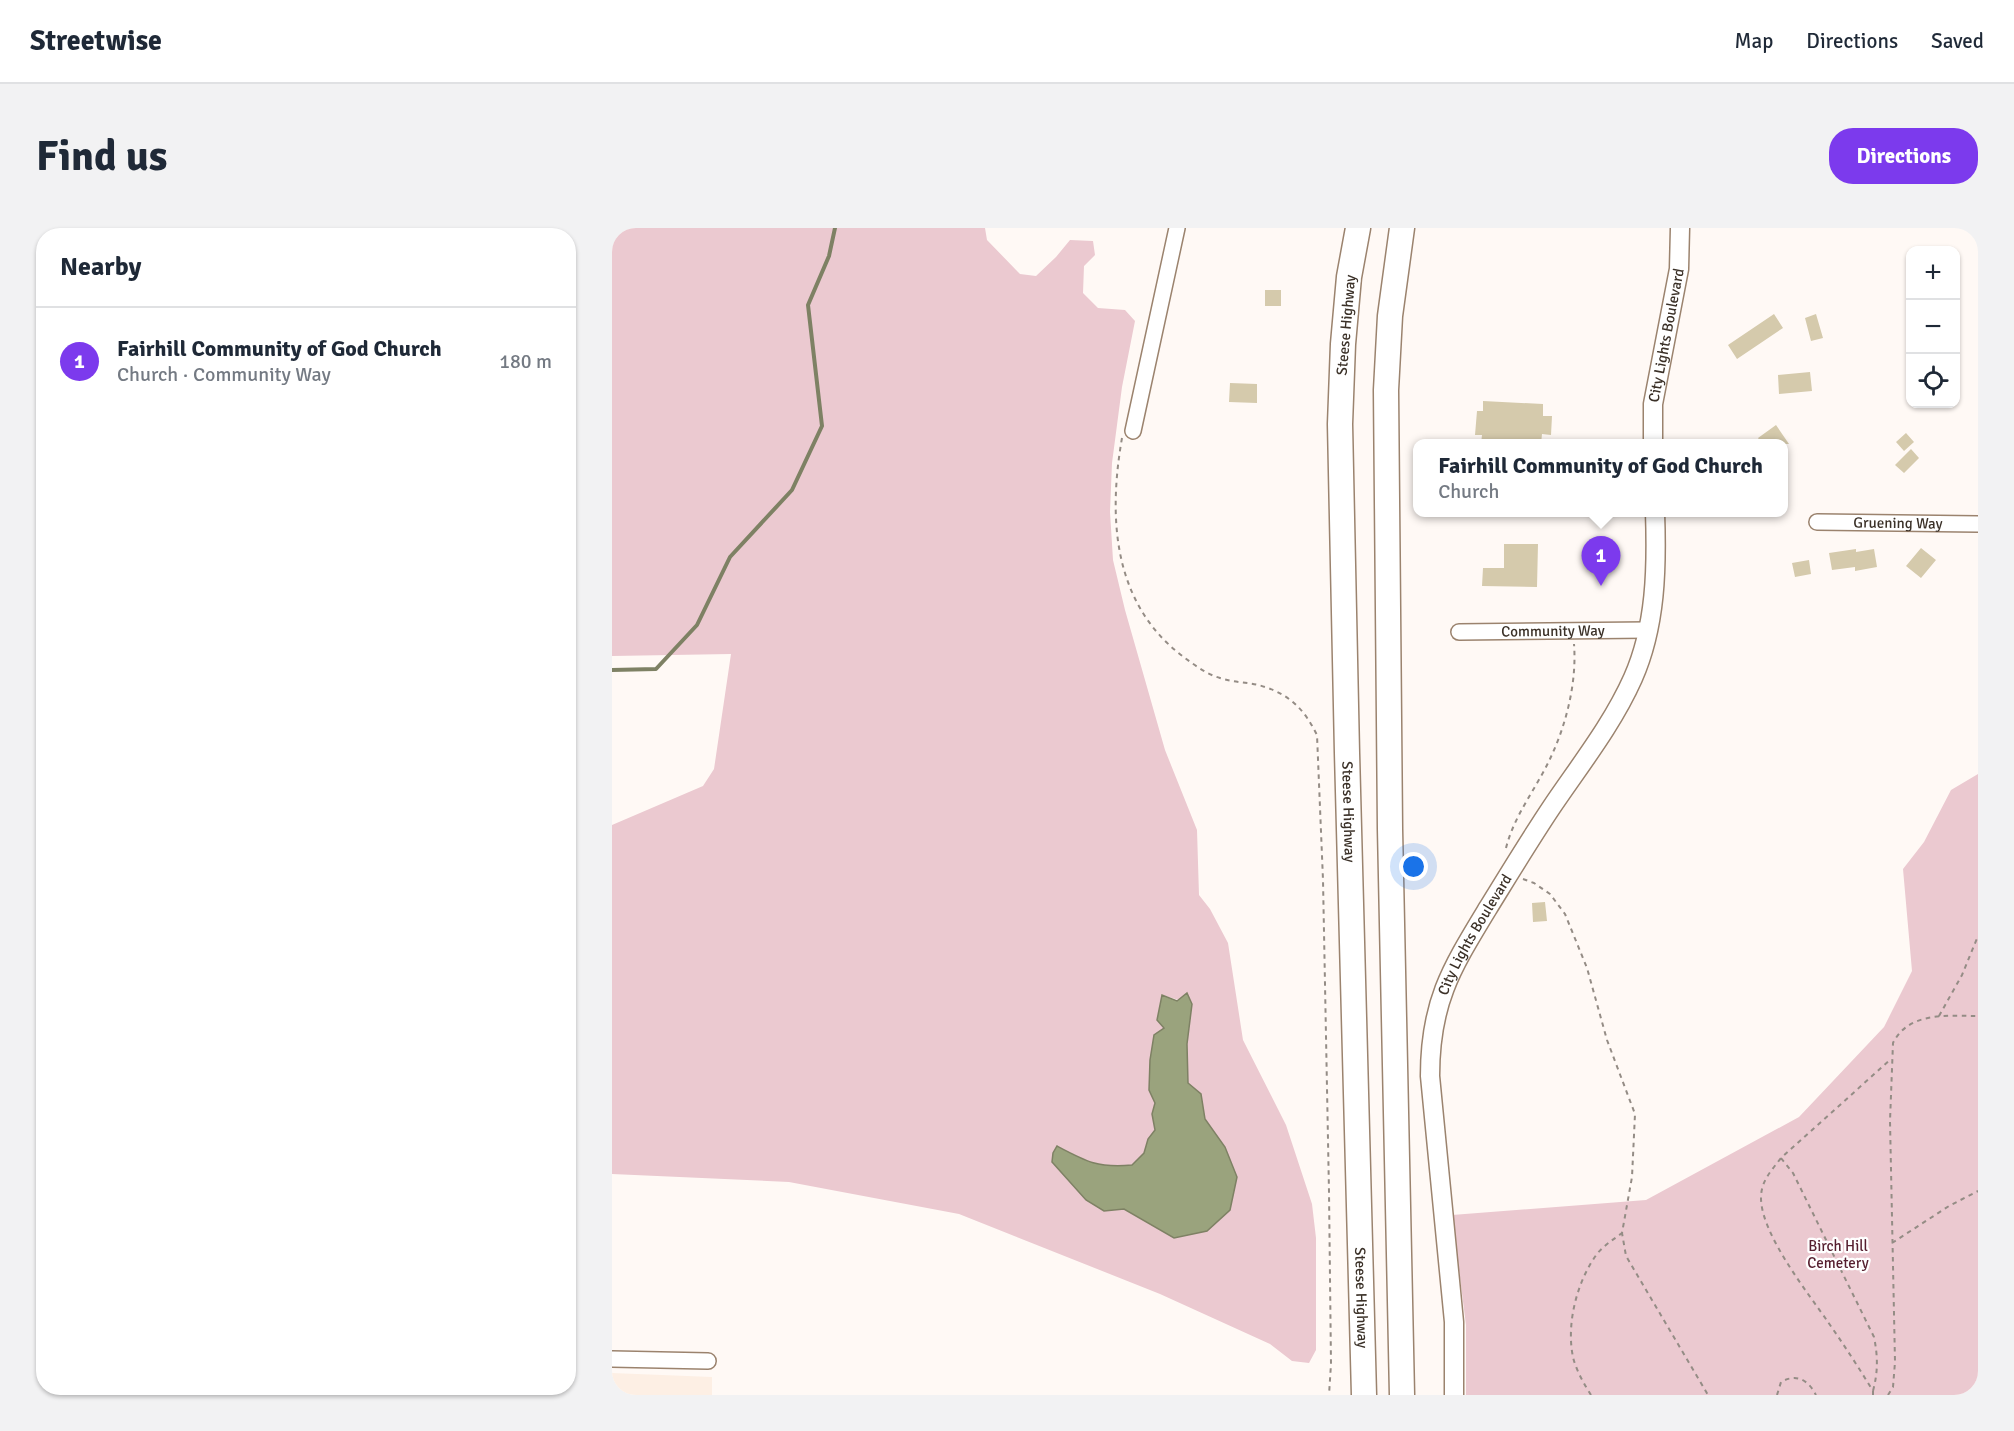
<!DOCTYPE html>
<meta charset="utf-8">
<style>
body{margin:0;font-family:Signika,sans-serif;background:#f2f2f3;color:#1f2937}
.controls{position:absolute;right:18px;top:18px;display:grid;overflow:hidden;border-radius:12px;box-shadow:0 2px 4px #0004}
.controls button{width:54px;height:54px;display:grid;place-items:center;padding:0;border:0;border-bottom:2px solid #e0e1e3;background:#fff;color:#1f2937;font:30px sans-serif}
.you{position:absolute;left:802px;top:639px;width:21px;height:21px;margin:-15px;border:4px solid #fff;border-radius:50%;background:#1a73e8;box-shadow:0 0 0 9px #1a73e833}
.badge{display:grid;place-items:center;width:39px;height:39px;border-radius:50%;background:#7c3aed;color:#fff;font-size:20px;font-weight:700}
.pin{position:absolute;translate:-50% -50px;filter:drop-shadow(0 2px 3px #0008)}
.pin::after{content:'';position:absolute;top:32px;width:21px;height:18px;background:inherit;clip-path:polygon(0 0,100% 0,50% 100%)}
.popup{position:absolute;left:801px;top:211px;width:375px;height:78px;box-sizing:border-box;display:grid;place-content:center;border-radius:12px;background:#fff;filter:drop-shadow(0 2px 4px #0005);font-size:20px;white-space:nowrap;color:#747a83}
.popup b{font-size:22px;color:#1f2937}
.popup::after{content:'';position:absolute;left:50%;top:100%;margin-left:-12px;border:12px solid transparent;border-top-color:#fff}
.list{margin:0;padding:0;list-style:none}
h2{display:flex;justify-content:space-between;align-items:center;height:78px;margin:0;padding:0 24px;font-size:26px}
h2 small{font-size:20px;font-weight:400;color:#747a83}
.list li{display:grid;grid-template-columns:39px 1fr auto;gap:18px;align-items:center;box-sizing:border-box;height:108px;padding:0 24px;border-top:2px solid #e0e1e3}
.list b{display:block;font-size:22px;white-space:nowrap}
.list p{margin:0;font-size:20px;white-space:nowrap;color:#747a83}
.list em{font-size:20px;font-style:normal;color:#747a83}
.icon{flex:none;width:33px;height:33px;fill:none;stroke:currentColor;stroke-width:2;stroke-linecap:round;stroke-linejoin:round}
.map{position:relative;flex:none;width:1366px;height:1167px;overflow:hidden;border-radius:24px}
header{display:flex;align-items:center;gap:36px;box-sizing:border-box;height:84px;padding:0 30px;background:#fff;border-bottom:2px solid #e0e1e3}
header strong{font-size:28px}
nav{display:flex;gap:33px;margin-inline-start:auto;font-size:21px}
.intro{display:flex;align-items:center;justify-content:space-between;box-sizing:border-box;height:144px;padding:0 36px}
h1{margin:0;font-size:42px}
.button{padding:15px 27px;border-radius:24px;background:#7c3aed;color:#fff;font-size:21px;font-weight:700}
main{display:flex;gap:36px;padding:0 36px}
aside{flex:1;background:#fff;border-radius:24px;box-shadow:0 2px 4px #0004}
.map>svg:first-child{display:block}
.built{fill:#fdefe4}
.green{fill:#ebc9d0;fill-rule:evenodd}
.water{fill:#9aa37d;stroke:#7e8164;stroke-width:1.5}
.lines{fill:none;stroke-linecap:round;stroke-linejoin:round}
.stream{stroke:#7e8164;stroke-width:4}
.building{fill:#d5caac}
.minor-casing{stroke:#9b836e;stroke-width:18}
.tertiary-casing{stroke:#9b836e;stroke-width:21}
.trunk-casing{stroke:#9b836e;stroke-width:27}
.path{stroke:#948c85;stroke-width:2;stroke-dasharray:4.5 4.5;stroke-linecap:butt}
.minor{stroke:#fff;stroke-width:15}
.tertiary{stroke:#fff;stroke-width:18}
.trunk{stroke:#fff;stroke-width:24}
.labels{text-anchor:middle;stroke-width:4.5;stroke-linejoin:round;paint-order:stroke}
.street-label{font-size:15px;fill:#3b3128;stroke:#fff}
.park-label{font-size:15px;fill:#561f2f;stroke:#fff}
</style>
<header>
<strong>Streetwise</strong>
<nav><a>Map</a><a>Directions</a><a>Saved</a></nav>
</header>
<div class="intro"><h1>Find us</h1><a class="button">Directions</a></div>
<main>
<aside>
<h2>Nearby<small></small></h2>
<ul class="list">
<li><span class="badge">1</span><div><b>Fairhill Community of God Church</b><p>Church · Community Way</p></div><em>180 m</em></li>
</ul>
</aside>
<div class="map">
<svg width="1366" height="1167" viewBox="0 0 1366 1167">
<rect width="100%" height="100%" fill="#fff9f5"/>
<path class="built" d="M0 1145 100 1149V1167H0Z"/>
<path class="green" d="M0 0H373L375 12 408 46 424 48 444 29 458 12 481 13 483 27 472 38 471 65 486 80 513 82 523 93 510 159 500 235 498 284 501 332 513 382 553 522 585 602 587 667 598 681 616 715 631 812 674 897 700 976 704 1010V1122L697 1135 680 1133 658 1116 548 1066 347 986 177 954 0 946V597L91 558 102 541 119 426 0 428ZM550 767 580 776 575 816 576 855 589 866 593 891 613 919 534 993 512 981 492 983 474 972 440 934 445 919C476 934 485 940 521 937L532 925 536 911 543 902 540 886 543 875 537 861 552 800 545 792Z
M1366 546V1167H854V1097L840 987 1034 972 1187 889 1272 799 1300 743 1291 641 1312 614 1339 562Z"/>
<path class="water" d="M575 765 580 776 575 816 576 855 589 866 593 891 613 919 625 949 618 982 595 1003 562 1010 512 981 492 983 474 972 440 934 441 925 445 918C475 934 486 940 520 937L532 925 536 911 543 902 540 886 543 875 537 862 538 832 542 807 552 800 545 792 550 767 565 773Z"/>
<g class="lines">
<path class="stream" d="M0 442 44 441 85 397 118 329 180 262 210 198 196 77 217 28 223 0"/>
</g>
<path class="building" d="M653 62H669V78H653Z
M1162 86 1171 100 1125 131 1116 117Z
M1204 86 1211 110 1199 113 1193 90Z
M1198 144 1200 163 1167 166 1166 147Z
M618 155 645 156V175L617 174Z
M871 173 931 176V188H940L939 207 930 206 929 216H869L870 207H863L865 183H871Z
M1164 197 1177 216H1150L1146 210Z
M1294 205 1302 214 1292 223 1284 214Z
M1299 221 1307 230 1292 245 1283 237Z
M892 316H926L925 359 870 358 871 340H892Z
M1309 320 1324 332 1309 350 1294 338Z
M1244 321V324L1262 321 1265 339 1243 343V339L1220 342 1217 325Z
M1197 332 1199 346 1183 349 1180 335Z
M933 674 935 693 921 694 920 675Z"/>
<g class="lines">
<g class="minor-casing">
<g id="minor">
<path d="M521 203 565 0"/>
<path id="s1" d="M1205 294 1366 296"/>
<path id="s2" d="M847 404 1036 402"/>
<path d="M0 1131 96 1133"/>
</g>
</g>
<g class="tertiary-casing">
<g id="tertiary">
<path id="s3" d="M1041 216V176L1067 41 1068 0"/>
<path id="s4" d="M842 1167V1094L818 848C818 774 839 741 876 680 897 646 917 613 939 580 968 537 1000 497 1021 450 1044 398 1045 340 1043 284"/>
</g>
</g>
<g class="trunk-casing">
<g id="trunk">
<path id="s5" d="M746 0 737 49 731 116 728 196 735 525 752 1167"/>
<path d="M790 1167 778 601 774 162 778 88 790 0"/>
</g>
</g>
<path class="path" d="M510 210C496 290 501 374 569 427 581 436 594 446 608 450 623 455 639 454 653 459 680 468 693 483 705 507L711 652 717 964 719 1136 717 1167
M894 620C902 588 923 562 937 533 954 498 965 455 962 416
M911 651 922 655 938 666 953 686 975 740 995 812 1023 886 1020 949 1010 1005 1014 1028 1096 1167
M1327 788 1350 747 1366 708
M1169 930 1181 945 1262 1109C1266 1129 1266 1144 1261 1163
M1280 1015 1337 978 1366 963
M979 1167C972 1156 964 1142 961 1129 954 1096 965 1053 985 1026 992 1017 1001 1012 1010 1005
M1165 1167 1169 1154C1185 1145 1196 1152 1204 1167
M1261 1167V1163C1247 1140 1232 1117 1216 1094 1196 1065 1149 1006 1149 970 1149 953 1159 943 1169 930L1279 831
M1276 1167 1281 1159 1283 1134 1278 893 1281 815C1297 783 1336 788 1366 788"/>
<use href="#minor" class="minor"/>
<use href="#tertiary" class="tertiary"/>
<use href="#trunk" class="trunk"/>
</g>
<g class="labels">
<g class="street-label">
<text transform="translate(734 97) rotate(-85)" y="5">Steese Highway</text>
<text dy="5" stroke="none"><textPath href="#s3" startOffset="110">City Lights Boulevard</textPath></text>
<text dy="5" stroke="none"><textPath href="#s1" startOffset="81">Gruening Way</textPath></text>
<text dy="5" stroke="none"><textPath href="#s2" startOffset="94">Community Way</textPath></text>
<text dy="5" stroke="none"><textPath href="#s5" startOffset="585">Steese Highway</textPath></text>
<text dy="5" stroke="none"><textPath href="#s4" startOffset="471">City Lights Boulevard</textPath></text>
<text dy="5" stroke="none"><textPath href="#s5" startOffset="1071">Steese Highway</textPath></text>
</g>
<g class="park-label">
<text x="1226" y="1023">Birch Hill<tspan x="1226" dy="17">Cemetery</tspan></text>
</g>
</g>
</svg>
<div class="controls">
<button>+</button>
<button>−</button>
<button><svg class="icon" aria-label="locate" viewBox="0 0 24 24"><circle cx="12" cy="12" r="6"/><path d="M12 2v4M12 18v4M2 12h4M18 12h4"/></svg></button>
</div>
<div class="you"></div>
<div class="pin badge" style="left:989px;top:358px">1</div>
<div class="popup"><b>Fairhill Community of God Church</b>Church</div>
</div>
</main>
